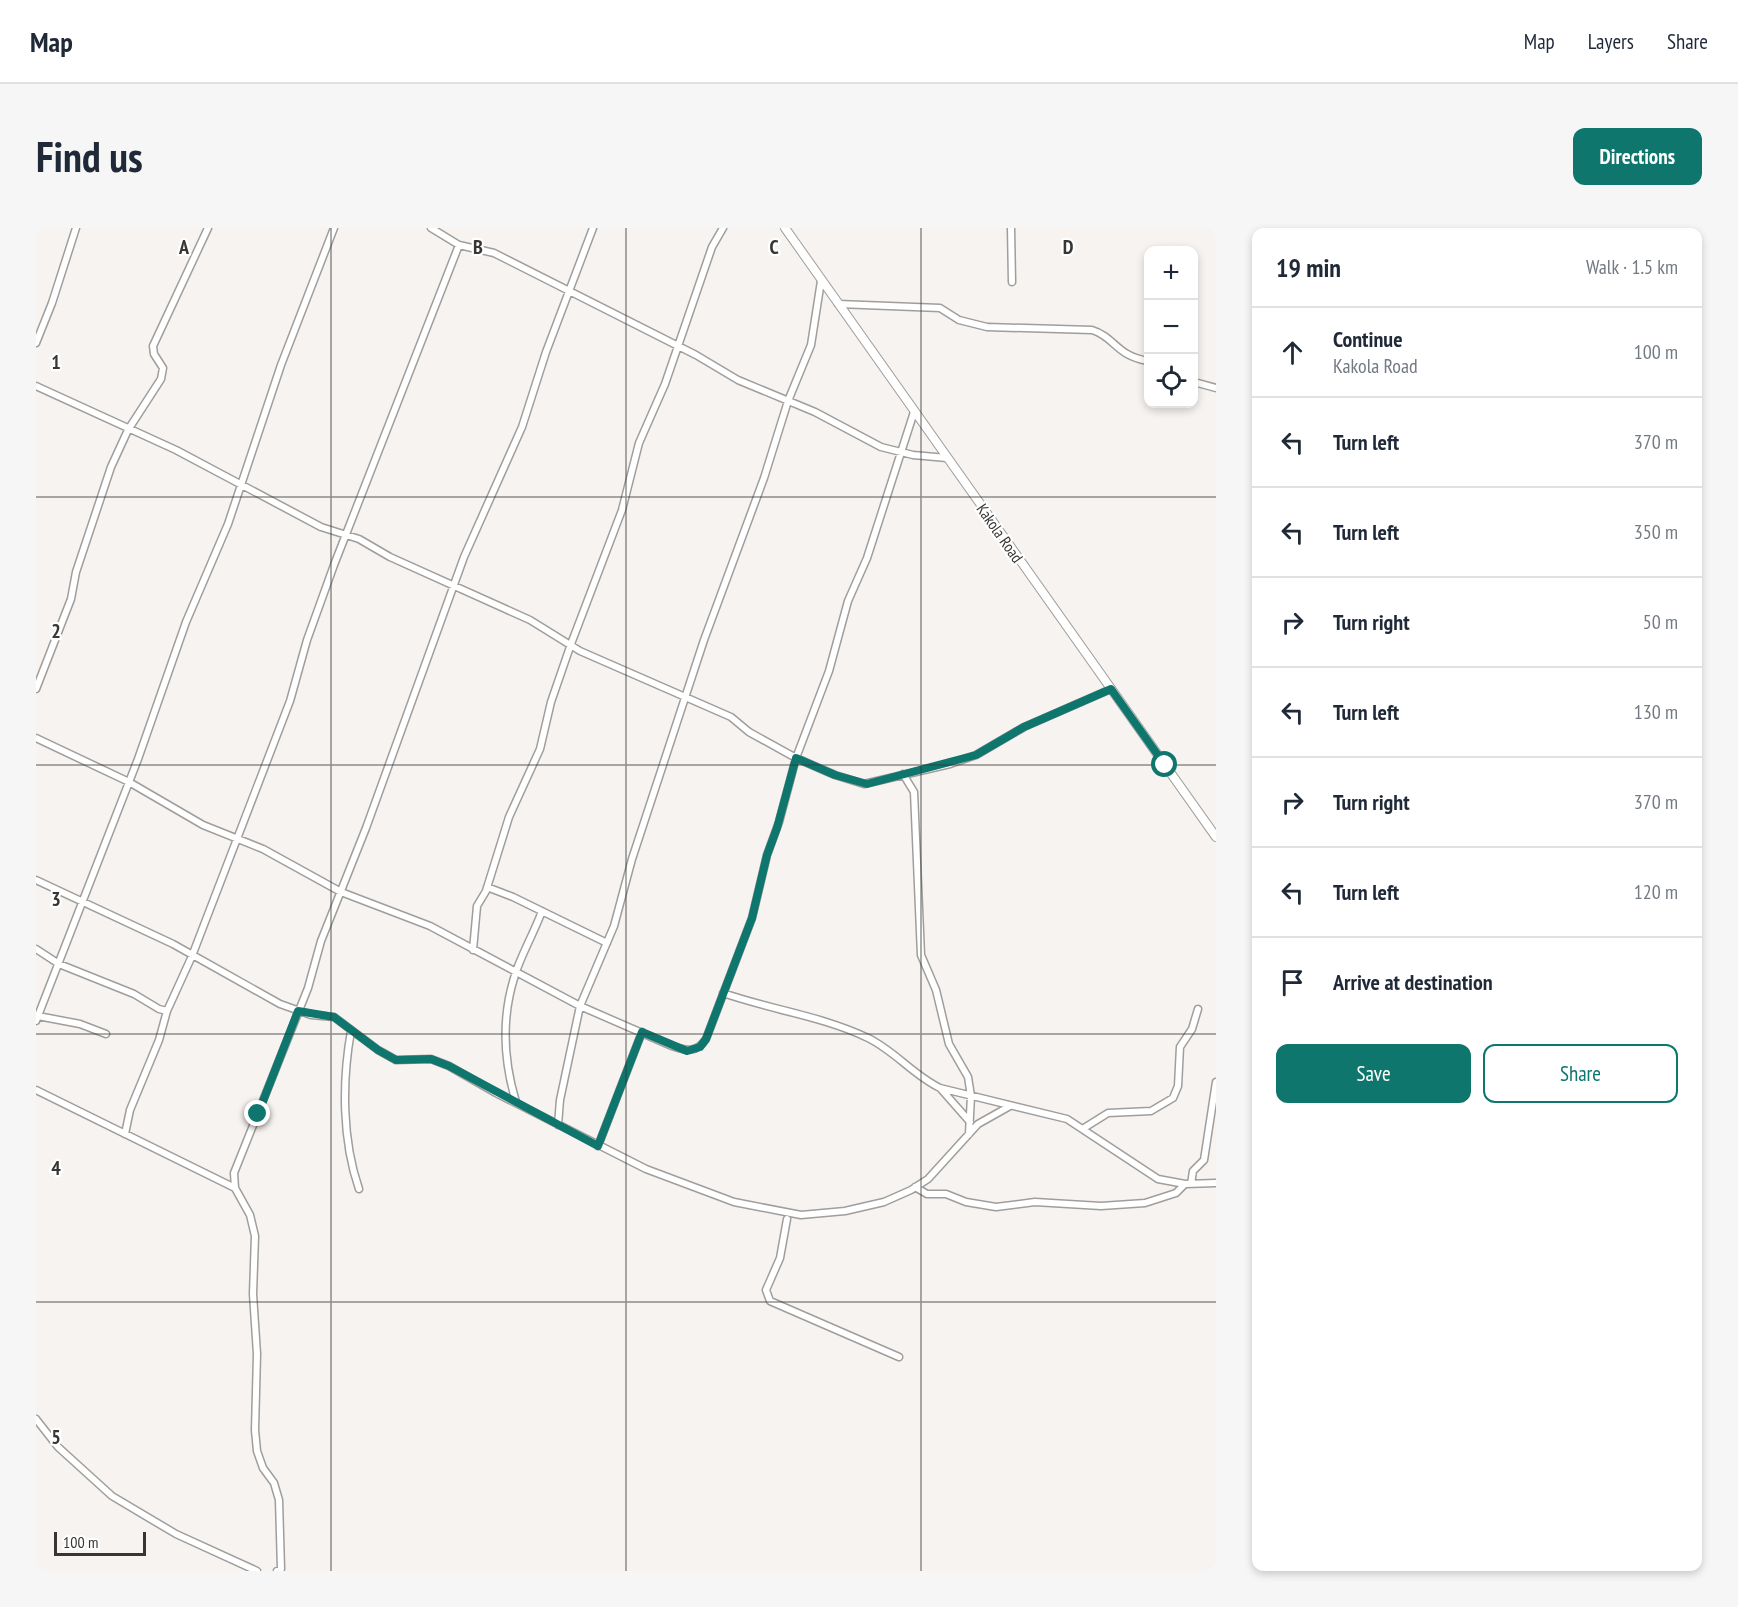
<!DOCTYPE html>
<meta charset="utf-8">
<style>
body{margin:0;font-family:"PT Sans Narrow",sans-serif;background:#f6f6f7;color:#1f2937}
.controls{position:absolute;right:18px;top:18px;display:grid;overflow:hidden;border-radius:12px;box-shadow:0 3px 9px #0003}
.controls button{width:54px;height:54px;display:grid;place-items:center;padding:0;border:0;border-bottom:2px solid #e0e1e3;background:#fff;color:#1f2937;font:30px sans-serif}
.scale{position:absolute;left:18px;bottom:15px;width:92px;box-sizing:border-box;padding-left:6px;border:3px solid #373635;border-top:0;font-size:16px;line-height:21px;white-space:nowrap;color:#373635;-webkit-text-stroke:4px #fff;paint-order:stroke}
.stop{position:absolute;width:18px;height:18px;margin:-14px;border:4px solid #0f766e;border-radius:50%;background:#fff}
.stop.end{background:#0f766e;border-color:#fff;box-shadow:0 2px 6px #0008}
.list{margin:0;padding:0;list-style:none}
h2{display:flex;justify-content:space-between;align-items:center;height:78px;margin:0;padding:0 24px;font-size:26px}
h2 small{font-size:20px;font-weight:400;color:#747a83}
.list li{display:grid;grid-template-columns:39px 1fr auto;gap:18px;align-items:center;box-sizing:border-box;height:90px;padding:0 24px;border-top:2px solid #e0e1e3}
.list b{display:block;font-size:22px;white-space:nowrap}
.list p{margin:0;font-size:20px;white-space:nowrap;color:#747a83}
.list em{font-size:20px;font-style:normal;color:#747a83}
.actions{display:flex;gap:12px;padding:18px 24px}
.actions a{flex:1;padding:14px 0;border:2px solid #0f766e;border-radius:12px;text-align:center;font-size:21px;color:#0f766e}
.actions .main{background:#0f766e;color:#fff}
.icon{flex:none;width:33px;height:33px;fill:none;stroke:currentColor;stroke-width:2;stroke-linecap:round;stroke-linejoin:round}
.map{position:relative;flex:none;width:1180px;height:1343px;overflow:hidden;border-radius:12px}
header{display:flex;align-items:center;gap:36px;box-sizing:border-box;height:84px;padding:0 30px;background:#fff;border-bottom:2px solid #e0e1e3}
header strong{font-size:28px}
nav{display:flex;gap:33px;margin-inline-start:auto;font-size:21px}
.intro{display:flex;align-items:center;justify-content:space-between;box-sizing:border-box;height:144px;padding:0 36px}
h1{margin:0;font-size:42px}
.button{padding:15px 27px;border-radius:12px;background:#0f766e;color:#fff;font-size:21px;font-weight:700}
main{display:flex;gap:36px;padding:0 36px}
aside{flex:1;background:#fff;border-radius:12px;box-shadow:0 3px 9px #0003}
.map>svg:first-child{display:block}
.lines{fill:none;stroke-linecap:round;stroke-linejoin:round}
.minor-casing{stroke:#a09e9b;stroke-width:9}
.major-casing{stroke:#a09e9b;stroke-width:10}
.minor{stroke:#fff;stroke-width:6}
.major{stroke:#fff;stroke-width:8}
.route{stroke:#0f766e;stroke-width:8}
.grid{fill:none;stroke:#373635;stroke-width:1.5;stroke-opacity:0.55}
.labels{text-anchor:middle;stroke-width:4.5;stroke-linejoin:round;paint-order:stroke}
.street-label{font-size:16px;fill:#373635;stroke:#fff}
.grid-label{font-size:20px;text-anchor:middle;font-weight:bold;fill:#373635;stroke:#fff;stroke-width:4.5;stroke-linejoin:round;paint-order:stroke}
</style>
<header>
<strong>Map</strong>
<nav><a>Map</a><a>Layers</a><a>Share</a></nav>
</header>
<div class="intro"><h1>Find us</h1><a class="button">Directions</a></div>
<main>
<div class="map">
<svg width="1180" height="1343" viewBox="0 0 1180 1343">
<rect width="100%" height="100%" fill="#f6f3f0"/>
<g class="lines">
<g class="minor-casing">
<path id="minor" d="M395 0 423 17 458 25 660 127 702 152 779 184 845 219 877 227 911 230
M975 0 976 54
M802 76 904 80 923 92 951 99 1056 102C1079 109 1080 128 1112 133
M0 115 16 75 40 0
M1158 154 1180 160
M0 158 140 222 285 299 323 311 354 329 494 392 544 423 695 489 713 504 760 530 799 547 828 556 914 536 940 527 988 499 1075 461
M0 461 35 371 40 344 75 239 92 202 125 151 127 140 118 126 117 118 172 0
M0 510 93 554 167 597 227 621 305 664 394 698 544 778 636 818C650 823 661 825 670 811L716 690 731 627 743 594 760 530 793 443 812 373 831 330 878 184
M867 546 878 564 885 727 900 762 913 816 932 849 935 868 933 906
M0 652 137 716 244 776 275 787 298 789 342 822 360 832 395 831 413 838 460 865 610 941 698 974 765 987 809 983 848 974 875 962 892 951 942 896 974 878
M451 659 477 669 571 715
M0 721 23 736 98 766 123 781 131 783
M437 722 441 678 450 663 473 589 504 521 515 474 535 416 586 282 603 215 629 156 676 19 687 0
M687 765C736 782 786 788 832 810 859 823 877 847 904 860L1031 891 1122 951 1149 956
M2 788 44 796 70 806
M0 793 102 531 150 394 192 296 245 137 298 0
M315 803C306 853 306 912 323 961
M905 861 934 894
M0 862 199 960
M480 874C467 831 465 790 479 747 485 727 498 705 506 683
M522 897 524 872 544 778 578 698 596 631 668 412 728 250 752 173 775 117 785 53
M1048 900 1072 885 1115 883 1137 870 1142 858 1144 819 1156 801 1162 781
M89 906 94 882 123 812 131 783 156 728 254 473 271 412 298 337 423 17
M562 918 606 804
M1155 956 1157 943 1168 932 1180 854
M879 959 891 966H910L930 974 960 979 999 974 1065 978 1109 975 1140 965 1149 956 1180 955
M751 991 744 1030 730 1062 734 1073 863 1129
M0 1191 22 1219 76 1268 140 1306 221 1343
M241 1343 245 1341 243 1272 238 1255 227 1240 221 1223 219 1202 221 1126 217 1066 219 1008 214 987 199 960 198 945 272 760 285 713 330 600 428 329 486 199 510 124 557 0"/>
</g>
<g class="major-casing">
<path id="major" d="M749 0 1180 609"/>
</g>
<use href="#minor" class="minor"/>
<use href="#major" class="major"/>
</g>
<g class="lines">
<path class="route" d="M222 886 262 783 298 789 342 822 360 832 395 831 413 838 562 918 606 804 651 823 664 819 670 811 716 690 731 627 741 600 760 530 799 547 831 556 940 527 988 499 1075 461 1129 537"/>
</g>
<path class="grid" d="M295 0V1343M590 0V1343M885 0V1343M0 269H1180M0 537H1180M0 806H1180M0 1074H1180"/>
<g class="labels">
<g class="street-label">
<text transform="translate(964 305) rotate(55)" y="6">Kakola Road</text>
</g>
</g>
<g class="grid-label">
<text x="148" y="26">A</text>
<text x="442" y="26">B</text>
<text x="738" y="26">C</text>
<text x="1032" y="26">D</text>
<text x="20" y="141">1</text>
<text x="20" y="410">2</text>
<text x="20" y="678">3</text>
<text x="20" y="947">4</text>
<text x="20" y="1216">5</text>
</g>
</svg>
<div class="controls">
<button>+</button>
<button>−</button>
<button><svg class="icon" aria-label="locate" viewBox="0 0 24 24"><circle cx="12" cy="12" r="6"/><path d="M12 2v4M12 18v4M2 12h4M18 12h4"/></svg></button>
</div>
<div class="scale">100 m</div>
<div class="stop" style="left:1129px;top:537px"></div>
<div class="stop end" style="left:222px;top:886px"></div>
</div>
<aside>
<h2>19 min<small>Walk · 1.5 km</small></h2>
<ul class="list">
<li><svg class="icon" aria-label="ahead" viewBox="0 0 24 24"><path d="M12 20V5M6 11l6-6 6 6"/></svg><div><b>Continue</b><p>Kakola Road</p></div><em>100 m</em></li>
<li><svg class="icon" aria-label="left" viewBox="0 0 24 24"><path d="M17 20v-9H6M10 6l-5 5 5 5"/></svg><div><b>Turn left</b></div><em>370 m</em></li>
<li><svg class="icon" aria-label="left" viewBox="0 0 24 24"><path d="M17 20v-9H6M10 6l-5 5 5 5"/></svg><div><b>Turn left</b></div><em>350 m</em></li>
<li><svg class="icon" aria-label="right" viewBox="0 0 24 24"><path d="M7 20v-9h11M14 6l5 5-5 5"/></svg><div><b>Turn right</b></div><em>50 m</em></li>
<li><svg class="icon" aria-label="left" viewBox="0 0 24 24"><path d="M17 20v-9H6M10 6l-5 5 5 5"/></svg><div><b>Turn left</b></div><em>130 m</em></li>
<li><svg class="icon" aria-label="right" viewBox="0 0 24 24"><path d="M7 20v-9h11M14 6l5 5-5 5"/></svg><div><b>Turn right</b></div><em>370 m</em></li>
<li><svg class="icon" aria-label="left" viewBox="0 0 24 24"><path d="M17 20v-9H6M10 6l-5 5 5 5"/></svg><div><b>Turn left</b></div><em>120 m</em></li>
<li><svg class="icon" aria-label="arrive" viewBox="0 0 24 24"><path d="M6 21V4h12l-3 4 3 4H6"/></svg><div><b>Arrive at destination</b></div></li>
</ul>
<div class="actions"><a class="main">Save</a><a>Share</a></div>
</aside>
</main>
